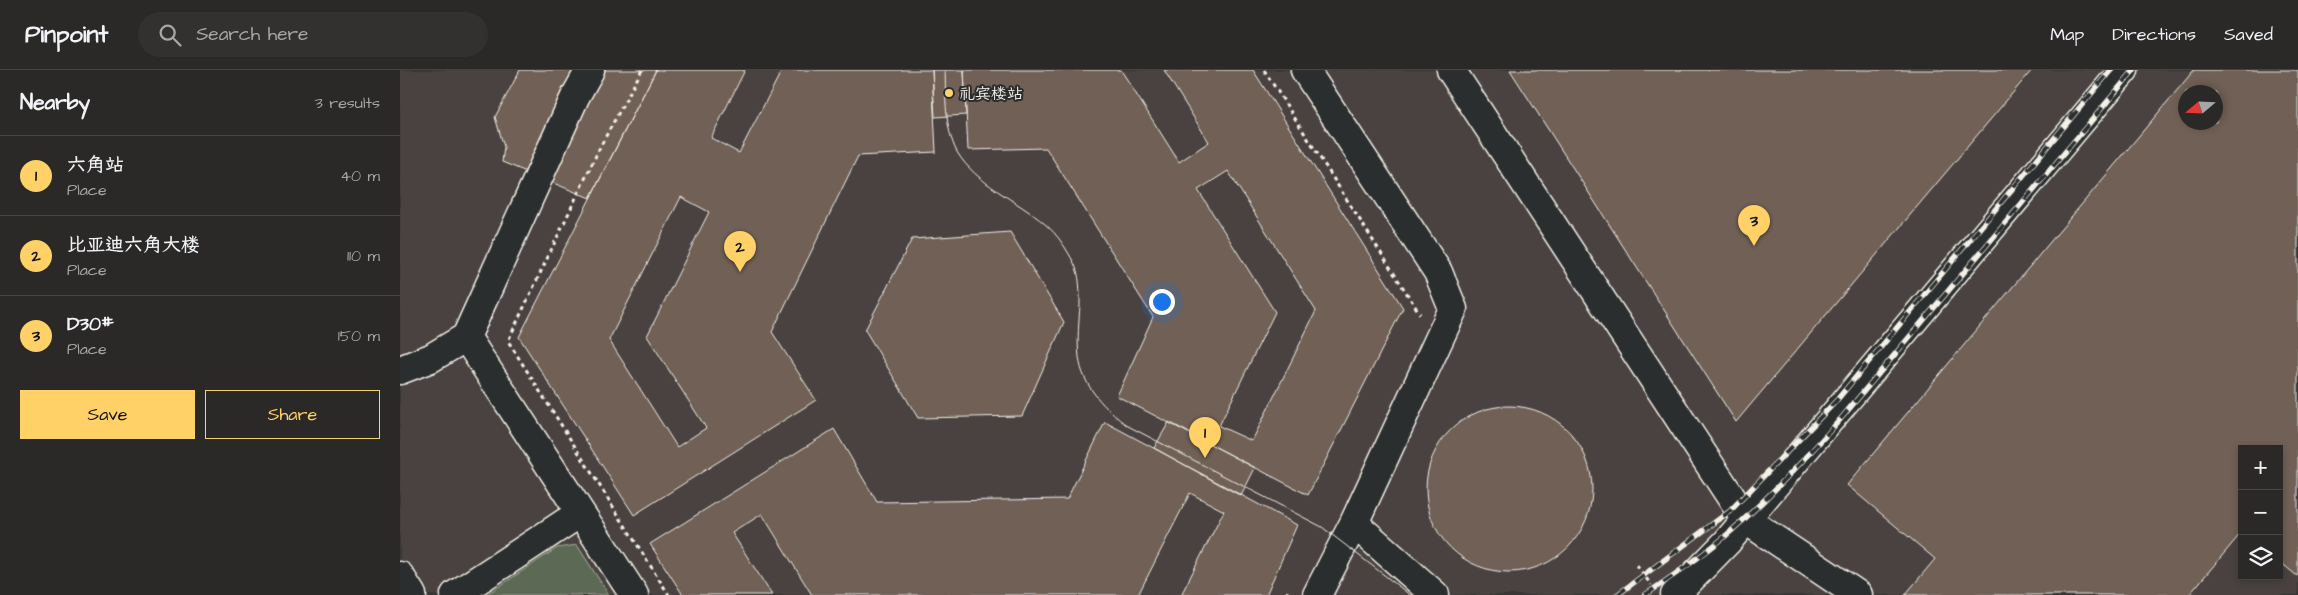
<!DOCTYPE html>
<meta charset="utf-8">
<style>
body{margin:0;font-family:"Architects Daughter","LXGW WenKai TC",sans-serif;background:#323130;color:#f1f3f6}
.controls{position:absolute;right:15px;bottom:15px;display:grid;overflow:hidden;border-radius:0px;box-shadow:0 2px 8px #0003}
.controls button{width:45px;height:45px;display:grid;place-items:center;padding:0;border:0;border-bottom:1px solid #464545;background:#2a2928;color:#f1f3f6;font:25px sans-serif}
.compass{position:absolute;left:1778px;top:15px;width:45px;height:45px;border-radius:50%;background:#2a2928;box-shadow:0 2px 8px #0003;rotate:251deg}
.you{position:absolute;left:761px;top:231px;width:18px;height:18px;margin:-12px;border:4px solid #fff;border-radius:50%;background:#1a73e8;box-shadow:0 0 0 8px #1a73e833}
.badge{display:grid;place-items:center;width:32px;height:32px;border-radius:50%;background:#ffd166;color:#111;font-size:16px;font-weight:700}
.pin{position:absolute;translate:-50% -41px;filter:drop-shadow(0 1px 2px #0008)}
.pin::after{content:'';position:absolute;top:26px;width:18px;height:15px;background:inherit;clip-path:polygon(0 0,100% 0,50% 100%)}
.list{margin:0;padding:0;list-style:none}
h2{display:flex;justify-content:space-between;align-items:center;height:65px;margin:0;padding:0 20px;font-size:21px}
h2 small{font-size:16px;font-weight:400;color:#a5a6a8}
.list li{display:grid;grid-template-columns:32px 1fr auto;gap:15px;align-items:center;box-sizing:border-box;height:80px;padding:0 20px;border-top:1px solid #464545}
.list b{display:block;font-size:19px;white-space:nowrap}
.list p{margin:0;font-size:16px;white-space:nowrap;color:#a5a6a8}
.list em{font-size:16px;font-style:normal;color:#a5a6a8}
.actions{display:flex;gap:10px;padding:15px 20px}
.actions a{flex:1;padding:11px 0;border:1px solid #ffd166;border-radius:0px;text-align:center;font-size:18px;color:#ffd166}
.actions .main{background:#ffd166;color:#111}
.icon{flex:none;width:28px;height:28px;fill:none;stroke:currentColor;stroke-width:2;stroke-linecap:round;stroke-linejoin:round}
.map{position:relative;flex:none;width:1898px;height:525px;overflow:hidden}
header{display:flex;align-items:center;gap:30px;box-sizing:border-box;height:70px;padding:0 25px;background:#2a2928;border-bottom:1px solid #464545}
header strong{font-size:24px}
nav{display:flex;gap:28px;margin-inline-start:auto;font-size:18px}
.search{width:350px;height:45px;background:#323130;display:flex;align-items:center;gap:12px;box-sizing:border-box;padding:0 18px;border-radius:28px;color:#a5a6a8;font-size:19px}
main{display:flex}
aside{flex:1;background:#2a2928}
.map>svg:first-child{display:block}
.built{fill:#484340;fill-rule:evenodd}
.green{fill:#5b6b54;stroke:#a8ae9e}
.building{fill:#6f6056;stroke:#f4f1e8;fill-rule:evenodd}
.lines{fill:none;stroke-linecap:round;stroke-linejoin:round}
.minor-casing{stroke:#f4f1e8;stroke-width:31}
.path{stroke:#f4f1e8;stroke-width:3;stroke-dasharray:4 4;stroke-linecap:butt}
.minor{stroke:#2a2d2e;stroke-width:28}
.tram{stroke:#f4f1e8;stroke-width:1}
.rail-casing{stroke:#f4f1e8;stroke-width:5.5}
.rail{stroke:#2a2d2e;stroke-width:4;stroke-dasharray:11;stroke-linecap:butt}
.poi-dot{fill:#ffd166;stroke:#2a2d2e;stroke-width:2}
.labels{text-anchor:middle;stroke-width:4;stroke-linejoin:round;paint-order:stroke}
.poi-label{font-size:16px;fill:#f4f1e8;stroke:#2a2d2e;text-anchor:start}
</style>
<header>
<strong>Pinpoint</strong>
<div class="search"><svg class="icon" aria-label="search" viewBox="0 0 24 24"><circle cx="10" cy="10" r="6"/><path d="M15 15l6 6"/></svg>Search here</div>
<nav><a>Map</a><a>Directions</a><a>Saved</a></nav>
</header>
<main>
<aside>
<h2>Nearby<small>3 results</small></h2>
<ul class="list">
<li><span class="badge">1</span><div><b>六角站</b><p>Place</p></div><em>40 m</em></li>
<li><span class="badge">2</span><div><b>比亚迪六角大楼</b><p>Place</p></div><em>110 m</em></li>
<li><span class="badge">3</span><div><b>D30#</b><p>Place</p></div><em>150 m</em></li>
</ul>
<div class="actions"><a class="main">Save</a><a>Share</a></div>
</aside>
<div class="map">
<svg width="1898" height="525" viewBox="0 0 1898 525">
<rect width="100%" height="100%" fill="#383736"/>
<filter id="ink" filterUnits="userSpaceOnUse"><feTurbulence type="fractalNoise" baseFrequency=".02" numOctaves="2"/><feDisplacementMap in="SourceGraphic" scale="10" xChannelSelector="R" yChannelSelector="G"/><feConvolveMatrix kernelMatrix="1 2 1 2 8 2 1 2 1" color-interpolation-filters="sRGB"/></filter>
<g filter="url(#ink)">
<path class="built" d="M0 0H1898V525H0ZM1786 22H1816V52H1786ZM1842 379H1879V506H1842Z"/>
<path class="green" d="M177 475 209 525H86L157 478Z"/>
<path class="building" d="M120 0H256L190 128 102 92 104 77 95 47Z
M256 0H345L311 68 339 83 382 0H532L536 82 458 86 372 262 416 330 234 445 119 267ZM281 127 309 142 247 266 306 358 277 377 209 270Z
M532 0H564L566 45 535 47Z
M564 0H721L779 92 809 72 764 0H853L1003 238 908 425 717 326 753 247 646 78 568 80ZM828 101 916 241 852 371 819 356 875 242 798 120Z
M1110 0H1632L1336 352Z
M1794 0H1898V504L1897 506 1879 491V379H1842V462L1789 525H1505L1535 489 1447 415ZM1786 22H1816V52H1786Z
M610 162 664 252 622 346 518 348 465 260 512 169Z
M1026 419a83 83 0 1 1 166 0a83 83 0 1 1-166 0Z
M705 352 897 455 866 525H781L824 441 790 423 738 525H412L362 444 332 463 372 525H283L250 474 434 359 477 432 667 429Z
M769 352 855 398 841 426 754 378Z"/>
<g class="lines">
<g class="minor-casing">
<path id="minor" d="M905 0 1038 202 1053 239 954 453 917 525
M1051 0 1346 450 1458 525
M66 267 175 27 190 0
M0 300 31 288 66 267 234 525
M954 453 1035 525
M0 506 12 525
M55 525 180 443
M1275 525 1327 472 1724 0"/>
</g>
<path class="path" d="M242 0 201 75 108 271 269 525
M864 0 1020 244
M1237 495 1251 515
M886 525 889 519"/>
<use href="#minor" class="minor"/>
<path class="tram" d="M545 0C546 27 544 57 557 82 576 114 617 130 645 154 658 165 666 178 674 193 680 204 680 222 680 234 679 251 677 270 679 287 682 316 706 340 728 356L922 457 1010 525"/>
<g class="rail-casing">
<path id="rail" d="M1217 525 1330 441 1436 331 1711 0
M1245 525C1271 507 1298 489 1322 469 1364 433 1401 393 1438 352L1734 0"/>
</g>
<use href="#rail" class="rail"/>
</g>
</g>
<circle class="poi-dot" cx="549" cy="23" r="5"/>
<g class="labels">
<g class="poi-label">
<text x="559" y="29">礼宾楼站</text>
</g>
</g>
</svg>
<div class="controls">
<button>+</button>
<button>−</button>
<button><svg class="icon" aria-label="layers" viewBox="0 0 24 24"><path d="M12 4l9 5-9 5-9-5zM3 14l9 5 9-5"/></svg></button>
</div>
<svg class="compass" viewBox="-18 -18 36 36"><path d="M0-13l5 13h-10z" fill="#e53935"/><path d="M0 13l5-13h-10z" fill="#a5a6a8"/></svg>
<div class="you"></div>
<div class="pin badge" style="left:805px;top:388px">1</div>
<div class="pin badge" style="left:340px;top:202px">2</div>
<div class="pin badge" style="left:1354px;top:176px">3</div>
</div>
</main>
